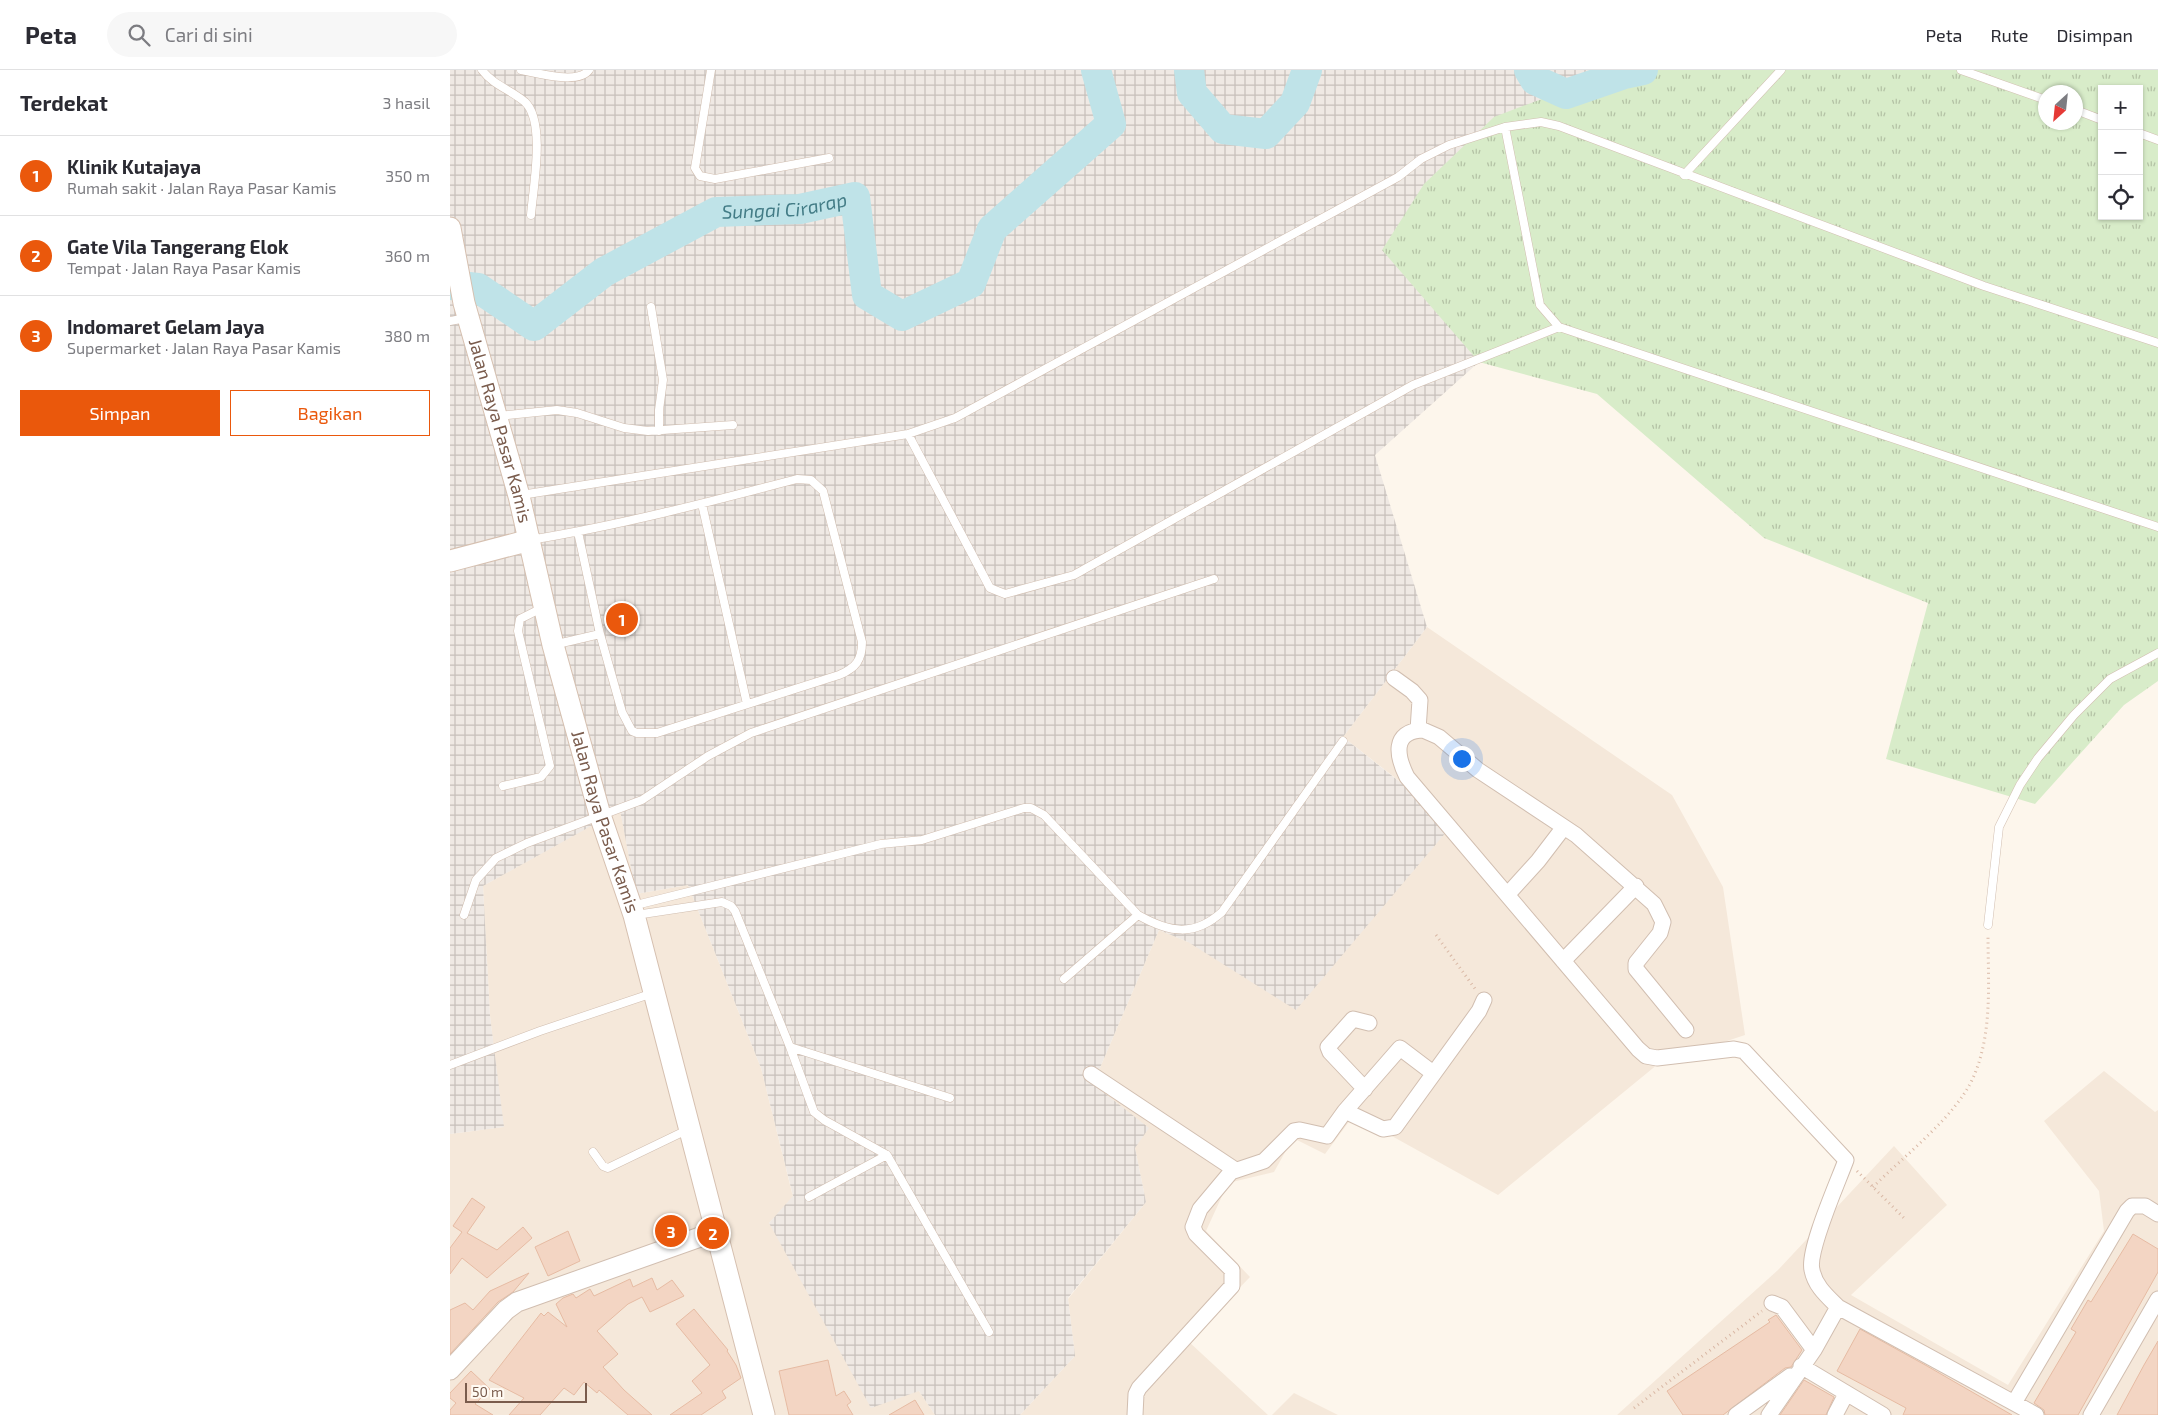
<!DOCTYPE html>
<html lang="id">
<meta charset="utf-8">
<style>
body{margin:0;font-family:"Exo 2",sans-serif;background:#f7f7f7;color:#2b2b33}
.controls{position:absolute;right:15px;top:15px;display:grid;overflow:hidden;border-radius:0px;box-shadow:0 1px 4px #0004}
.controls button{width:45px;height:45px;display:grid;place-items:center;padding:0;border:0;border-bottom:1px solid #e1e1e2;background:#fff;color:#2b2b33;font:25px sans-serif}
.compass{position:absolute;left:1588px;top:15px;width:45px;height:45px;border-radius:50%;background:#fff;box-shadow:0 1px 4px #0004;rotate:207deg}
.scale{position:absolute;left:15px;bottom:12px;width:122px;box-sizing:border-box;padding-left:5px;border:2px solid #7a5c4d;border-top:0;font-size:14px;line-height:18px;white-space:nowrap;color:#7a5c4d;-webkit-text-stroke:4px #fffaf3;paint-order:stroke}
.you{position:absolute;left:1011px;top:688px;width:18px;height:18px;margin:-12px;border:4px solid #fff;border-radius:50%;background:#1a73e8;box-shadow:0 0 0 8px #1a73e833}
.badge{display:grid;place-items:center;width:32px;height:32px;border-radius:50%;background:#ea580c;color:#fff;font-size:16px;font-weight:700}
.pin{position:absolute;translate:-50% -50%;border:2px solid #fff;box-shadow:0 1px 5px #0006}
.list{margin:0;padding:0;list-style:none}
h2{display:flex;justify-content:space-between;align-items:center;height:65px;margin:0;padding:0 20px;font-size:21px}
h2 small{font-size:16px;font-weight:400;color:#7c7c81}
.list li{display:grid;grid-template-columns:32px 1fr auto;gap:15px;align-items:center;box-sizing:border-box;height:80px;padding:0 20px;border-top:1px solid #e1e1e2}
.list b{display:block;font-size:19px;white-space:nowrap}
.list p{margin:0;font-size:16px;white-space:nowrap;color:#7c7c81}
.list em{font-size:16px;font-style:normal;color:#7c7c81}
.actions{display:flex;gap:10px;padding:15px 20px}
.actions a{flex:1;padding:11px 0;border:1px solid #ea580c;border-radius:0px;text-align:center;font-size:18px;color:#ea580c}
.actions .main{background:#ea580c;color:#fff}
.icon{flex:none;width:28px;height:28px;fill:none;stroke:currentColor;stroke-width:2;stroke-linecap:round;stroke-linejoin:round}
.map{position:relative;flex:none;width:1708px;height:1345px;overflow:hidden}
header{display:flex;align-items:center;gap:30px;box-sizing:border-box;height:70px;padding:0 25px;background:#fff;border-bottom:1px solid #e1e1e2}
header strong{font-size:24px}
nav{display:flex;gap:28px;margin-inline-start:auto;font-size:18px}
.search{width:350px;height:45px;background:#f7f7f7;display:flex;align-items:center;gap:12px;box-sizing:border-box;padding:0 18px;border-radius:28px;color:#7c7c81;font-size:19px}
main{display:flex}
aside{flex:1;background:#fff}
.map>svg:first-child{display:block}
.residential{fill:#f5e8da}
.industrial{fill:url(#industrial-grid)}
.grass{fill:url(#grass-tufts);fill-rule:evenodd}
.lines{fill:none;stroke-linecap:round;stroke-linejoin:round}
.river{stroke:#bfe3e8;stroke-width:30}
.building{fill:#f3d5c3;stroke:#e6bba3}
.service-casing{stroke:#d1beb0;stroke-width:9}
.minor-casing{stroke:#d1beb0;stroke-width:17}
.tertiary-casing{stroke:#d1beb0;stroke-width:21}
.secondary-casing{stroke:#d6c0b0;stroke-width:23}
.path{stroke:#d9b8a5;stroke-width:3;stroke-dasharray:1 4;stroke-linecap:butt}
.service{stroke:#fff;stroke-width:8}
.minor{stroke:#fff;stroke-width:15}
.tertiary{stroke:#fff;stroke-width:19}
.secondary{stroke:#fff;stroke-width:21}
.labels{text-anchor:middle;stroke-width:4.5;stroke-linejoin:round;paint-order:stroke}
.street-label{font-size:18px;fill:#7a5c4d;stroke:#fffaf3}
.water-label{font-size:19px;font-style:italic;fill:#437c86;stroke:#fffaf3}
</style>
<header>
<strong>Peta</strong>
<div class="search"><svg class="icon" aria-label="search" viewBox="0 0 24 24"><circle cx="10" cy="10" r="6"/><path d="M15 15l6 6"/></svg>Cari di sini</div>
<nav><a>Peta</a><a>Rute</a><a>Disimpan</a></nav>
</header>
<main>
<aside>
<h2>Terdekat<small>3 hasil</small></h2>
<ul class="list">
<li><span class="badge">1</span><div><b>Klinik Kutajaya</b><p>Rumah sakit · Jalan Raya Pasar Kamis</p></div><em>350 m</em></li>
<li><span class="badge">2</span><div><b>Gate Vila Tangerang Elok</b><p>Tempat · Jalan Raya Pasar Kamis</p></div><em>360 m</em></li>
<li><span class="badge">3</span><div><b>Indomaret Gelam Jaya</b><p>Supermarket · Jalan Raya Pasar Kamis</p></div><em>380 m</em></li>
</ul>
<div class="actions"><a class="main">Simpan</a><a>Bagikan</a></div>
</aside>
<div class="map">
<svg width="1708" height="1345" viewBox="0 0 1708 1345">
<defs>
<pattern id="industrial-grid" width="8" height="8" patternUnits="userSpaceOnUse" patternTransform="scale(1.25)"><rect width="8" height="8" fill="#efe9e4"/><path d="M0 4h8M4 0v8" fill="none" stroke="#c7c0bb"/></pattern>
<pattern id="grass-tufts" width="24" height="20" patternUnits="userSpaceOnUse" patternTransform="scale(1.25)"><rect width="24" height="20" fill="#d8ecc9"/><path d="M3 7l-1-3M5 7V3M7 7l1-3M15 17l-1-3M17 17v-4M19 17l1-3" fill="none" stroke="#b4c2a5"/></pattern>
</defs>
<rect width="100%" height="100%" fill="#fdf6ec"/>
<path class="residential" d="M977 557 1222 725 1273 817 1295 965 1208 994 1048 1125 904 1045 875 1084 843 1068 824 1102 778 1113 756 1161 800 1207 738 1271 818 1345H570L625 1286 618 1229 696 1132 685 1078 643 1014 709 860 738 872 1003 753 893 667Z
M170 739 186 824 238 815 311 998 343 1127 319 1153 469 1321 485 1345H0V1064L53 1057 40 946 33 816Z
M1654 1001 1705 1042 1708 1040V1345H1167L1328 1200 1444 1076 1497 1135 1401 1225 1558 1315 1654 1161 1649 1121 1594 1051Z
M844 1323 888 1345H822Z"/>
<path class="industrial" d="M0 0H1168L1158 3 1029 292 925 385 977 557 893 667 1003 754 846 940 738 872 709 860 643 1014 699 1058 685 1078 696 1132 618 1228 625 1286 570 1345H485L469 1321 421 1338 319 1153 343 1126 311 998 238 815 186 824 170 740 33 816 40 946 54 1057 0 1064Z"/>
<path class="grass" d="M1168 0H1708V611L1674 635 1585 734 1436 689 1478 533 1314 468 1147 324 1029 292 932 180 974 114 1044 47ZM1652 19H1689V146H1652ZM1596 22H1626V52H1596Z"/>
<g class="lines">
<g class="river">
<path d="M739 0 742 23 773 59 816 64 845 33 857 0"/>
<path d="M1079 0 1085 10 1116 24 1174 4 1193 0"/>
<path id="s1" d="M0 215 28 218 84 256 154 202 266 142 350 139 405 127 417 225 452 246 521 213 542 159 661 54 646 0"/>
</g>
</g>
<path class="building" d="M22 1128 35 1137 17 1163 47 1180 73 1157 82 1168 37 1208 12 1188 0 1204V1178L12 1162 3 1156Z
M118 1161 130 1191 98 1206 85 1177Z
M1683 1164 1708 1179V1202L1628 1345H1595L1594 1340 1584 1333 1626 1262 1621 1259 1638 1230 1641 1232Z
M79 1203 63 1222 48 1232 0 1284V1240L15 1233 23 1240 40 1221Z
M202 1208 207 1220 222 1210 234 1226 200 1242 192 1227 178 1234 147 1261 168 1284 153 1297 174 1320 202 1345H178L149 1320 147 1323 134 1312 124 1325 114 1318 90 1345H59L74 1328 39 1310 91 1243 94 1246 98 1242 117 1257 106 1234 113 1228 123 1224 126 1228 140 1219 144 1226 180 1209 183 1217Z
M244 1239 278 1280 277 1281 286 1295 291 1308 272 1321 276 1328 251 1345H220L252 1323 242 1311 260 1295 226 1254Z
M1326 1245 1352 1280 1341 1297 1335 1298 1273 1345H1233L1217 1321 1320 1252 1318 1250Z
M1410 1259 1477 1296 1562 1345H1453L1456 1338 1387 1301Z
M1708 1271V1345H1667L1694 1295Z
M378 1290 386 1326 394 1321 401 1332 397 1335 403 1345H339L329 1301Z
M21 1301 40 1319 25 1334 43 1345H0V1340L6 1333 0 1328V1323Z
M1354 1310 1384 1327 1376 1345H1330Z
M465 1330 474 1345H439Z"/>
<g class="lines">
<g class="service-casing">
<path id="service" d="M32 0C43 15 61 20 75 32 96 52 83 118 81 145
M71 0C88 3 128 15 139 0
M261 0 245 98 250 106 265 109 379 88
M1511 0 1596 30
M1626 40 1652 50
M1055 57 1090 235 1109 257 1708 457
M1689 63 1708 70
M1234 105 1331 0
M201 237 213 310 209 340V361
M0 251 16 248
M49 346 107 340 127 343 174 358 198 361 283 355
M458 364 540 518 555 524 624 505 963 315 1109 257
M71 425 458 364 505 348 948 107 971 89 999 75 1055 57 1091 52 1109 56 1534 216 1708 273
M252 434 297 634
M80 470C171 455 259 432 347 409L361 410 373 421 412 572C412 590 406 598 389 605L207 663H187L182 661 172 642 150 564 128 462
M103 575 150 564
M53 716 91 707 100 696 68 561 70 549 92 538
M182 836 431 774 472 770 574 738H581L594 745 688 845C720 863 744 867 772 842L893 671
M14 845 26 810 46 788 77 773 192 730 258 686 301 663 764 509
M186 845 272 832 281 836 285 841 340 977
M1538 855 1549 757 1570 715 1588 688 1624 645 1660 609 1708 583
M614 909 688 845
M0 995 90 961 203 923
M143 1082 153 1096 158 1098 239 1059
M437 1085 374 1050 364 1042 340 977 500 1028
M359 1127 437 1085 539 1262"/>
</g>
<g class="minor-casing">
<path id="minor" d="M944 608 962 621 970 630 968 660
M1058 824 1088 791 1114 757
M1113 891 1186 816
M1236 960 1186 899V893L1210 863 1213 852 1204 834 1126 765 1028 700 989 667 973 660C941 661 947 687 957 707L1188 979 1196 986 1207 988 1284 979 1294 981 1396 1090C1388 1112 1357 1181 1362 1200 1365 1216 1377 1226 1388 1237L1586 1345
M641 1004 784 1099
M915 1019 880 982 878 977 903 949 919 953
M895 1041 933 1059 945 1057 1029 941 1034 930
M1322 1233 1332 1237 1364 1280
M1351 1296 1433 1345
M1564 1333 1677 1141 1682 1136H1695L1708 1144
M685 1345 686 1324 689 1318 782 1216V1200L746 1164 743 1157 750 1139 781 1102 814 1091 844 1061 850 1060 877 1066 895 1041 950 978 983 1003
M1286 1345 1340 1306
M1319 1345 1364 1280 1388 1237
M1385 1345 1396 1324
M1641 1345 1708 1229"/>
</g>
<g class="tertiary-casing">
<path id="tertiary" d="M0 1300 56 1240 67 1232 267 1161"/>
</g>
<g class="secondary-casing">
<g id="secondary">
<path id="s2" d="M0 158 14 233 69 426 103 575 150 745 184 845 314 1345"/>
<path d="M0 491 80 470"/>
</g>
</g>
<path class="path" d="M986 865 1026 920
M1407 1101 1456 1150
M1423 1117C1453 1087 1506 1046 1523 1008 1543 963 1538 912 1538 865
M1184 1338 1312 1241"/>
<use href="#service" class="service"/>
<use href="#minor" class="minor"/>
<use href="#tertiary" class="tertiary"/>
<use href="#secondary" class="secondary"/>
</g>
<g class="labels">
<g class="street-label">
<text dy="6" stroke="none"><textPath href="#s2" startOffset="209">Jalan Raya Pasar Kamis</textPath></text>
<text dy="6" stroke="none"><textPath href="#s2" startOffset="614">Jalan Raya Pasar Kamis</textPath></text>
</g>
<g class="water-label">
<text dy="7" stroke="none"><textPath href="#s1" startOffset="380">Sungai Cirarap</textPath></text>
</g>
</g>
</svg>
<div class="controls">
<button>+</button>
<button>−</button>
<button><svg class="icon" aria-label="locate" viewBox="0 0 24 24"><circle cx="12" cy="12" r="6"/><path d="M12 2v4M12 18v4M2 12h4M18 12h4"/></svg></button>
</div>
<svg class="compass" viewBox="-18 -18 36 36"><path d="M0-13l5 13h-10z" fill="#e53935"/><path d="M0 13l5-13h-10z" fill="#7c7c81"/></svg>
<div class="scale">50 m</div>
<div class="you"></div>
<div class="pin badge" style="left:172px;top:549px">1</div>
<div class="pin badge" style="left:263px;top:1163px">2</div>
<div class="pin badge" style="left:221px;top:1161px">3</div>
</div>
</main>
